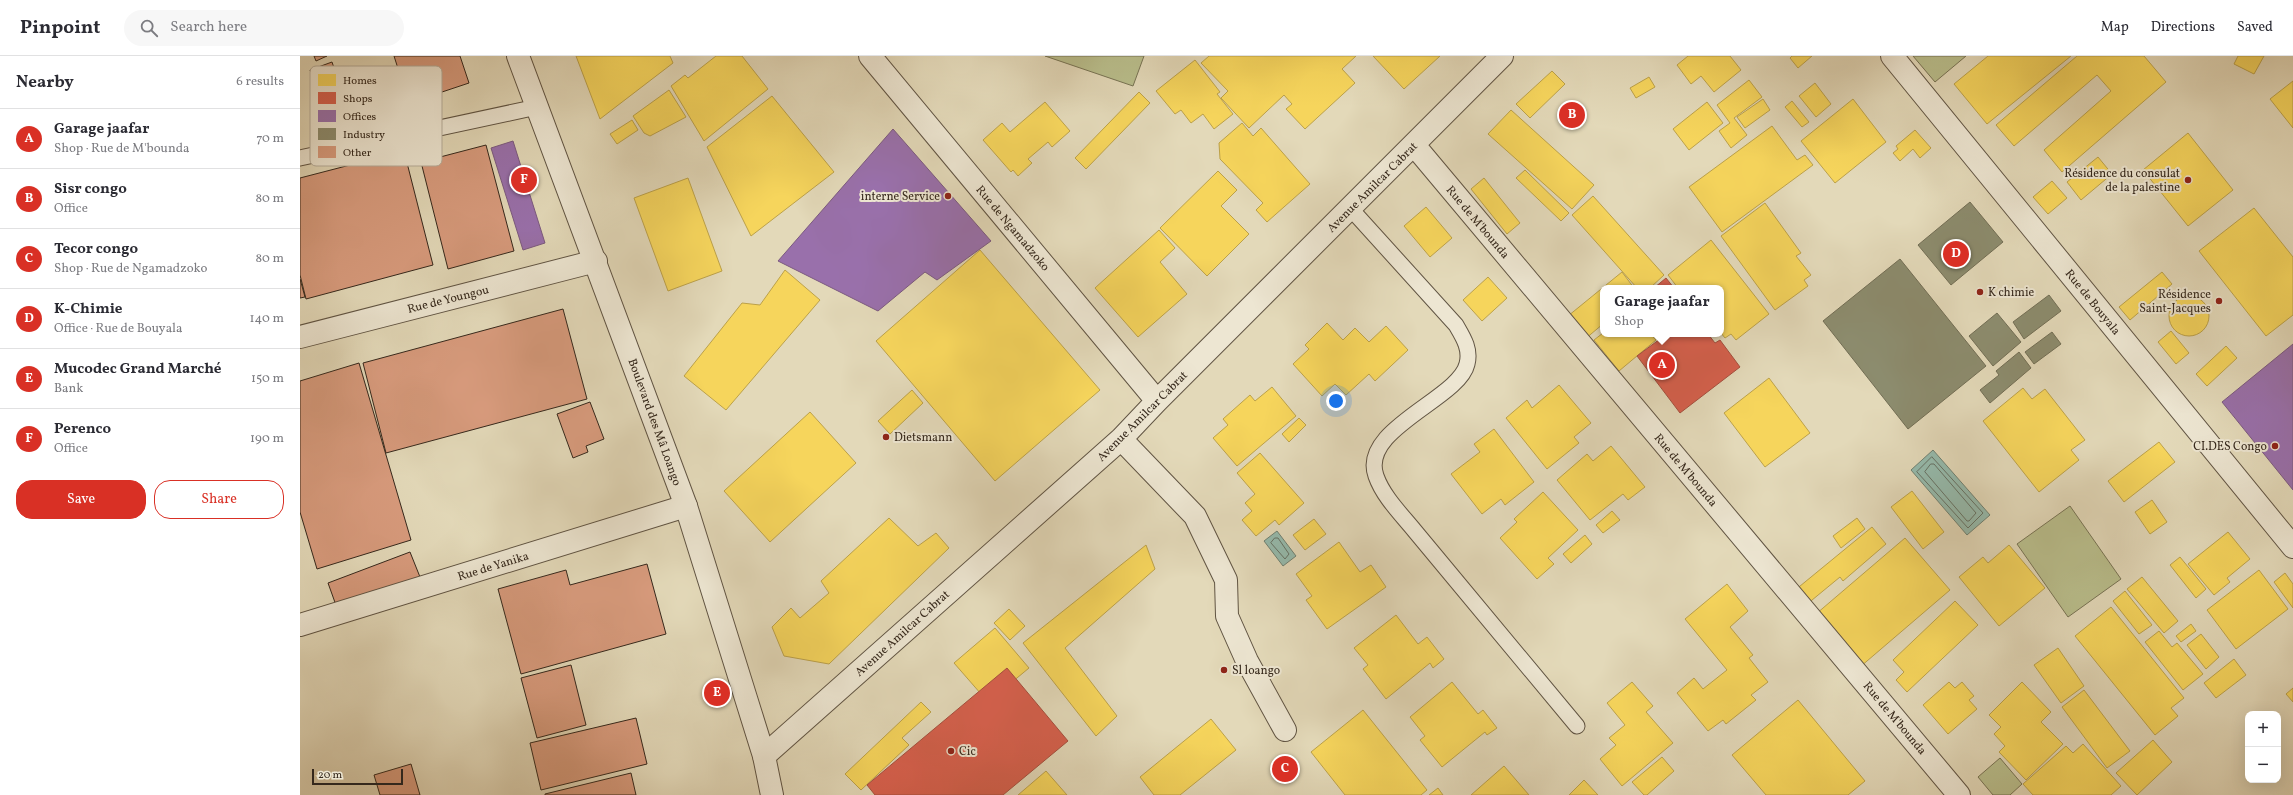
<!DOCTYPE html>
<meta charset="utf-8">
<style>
body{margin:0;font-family:Vollkorn,serif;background:#f7f7f7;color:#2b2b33}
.controls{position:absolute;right:12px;bottom:12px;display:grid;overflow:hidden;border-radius:8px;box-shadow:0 4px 16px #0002}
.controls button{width:36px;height:36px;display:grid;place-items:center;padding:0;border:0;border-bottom:1px solid #e1e1e2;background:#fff;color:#2b2b33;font:20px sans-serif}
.scale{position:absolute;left:12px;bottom:10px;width:91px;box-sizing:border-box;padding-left:4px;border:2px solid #35281c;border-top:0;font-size:11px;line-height:14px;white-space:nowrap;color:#35281c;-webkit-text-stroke:3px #ede6d2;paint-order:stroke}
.you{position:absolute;left:1036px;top:345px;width:14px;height:14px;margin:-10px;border:3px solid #fff;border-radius:50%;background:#1a73e8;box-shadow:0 0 0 6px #1a73e833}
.badge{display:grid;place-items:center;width:26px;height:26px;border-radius:50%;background:#d93025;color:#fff;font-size:13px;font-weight:700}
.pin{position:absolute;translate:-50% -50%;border:2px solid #fff;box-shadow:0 1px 4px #0006}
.popup{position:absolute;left:1300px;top:229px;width:124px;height:52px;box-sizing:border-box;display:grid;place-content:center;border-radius:8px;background:#fff;filter:drop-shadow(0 1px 3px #0005);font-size:13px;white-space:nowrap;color:#7c7c81}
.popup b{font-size:15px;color:#2b2b33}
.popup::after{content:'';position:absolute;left:50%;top:100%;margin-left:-8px;border:8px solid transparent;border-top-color:#fff}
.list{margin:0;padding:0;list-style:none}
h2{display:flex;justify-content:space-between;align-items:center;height:52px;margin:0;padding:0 16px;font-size:17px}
h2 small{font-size:13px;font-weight:400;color:#7c7c81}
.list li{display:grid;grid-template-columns:26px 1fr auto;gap:12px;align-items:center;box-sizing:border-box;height:60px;padding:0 16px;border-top:1px solid #e1e1e2}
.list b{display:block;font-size:15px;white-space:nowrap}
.list p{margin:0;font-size:13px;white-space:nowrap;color:#7c7c81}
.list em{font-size:13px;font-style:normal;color:#7c7c81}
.actions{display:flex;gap:8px;padding:12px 16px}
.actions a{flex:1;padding:9px 0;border:1px solid #d93025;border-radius:16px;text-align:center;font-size:14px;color:#d93025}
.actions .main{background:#d93025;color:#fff}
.icon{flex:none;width:22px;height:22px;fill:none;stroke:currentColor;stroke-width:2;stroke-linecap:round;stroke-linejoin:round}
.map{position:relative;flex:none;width:1993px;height:739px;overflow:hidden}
header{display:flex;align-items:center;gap:24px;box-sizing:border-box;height:56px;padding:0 20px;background:#fff;border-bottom:1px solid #e1e1e2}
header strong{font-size:19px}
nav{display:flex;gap:22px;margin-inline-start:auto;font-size:14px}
.search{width:280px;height:36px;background:#f7f7f7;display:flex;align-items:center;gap:10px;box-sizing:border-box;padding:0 14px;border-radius:22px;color:#7c7c81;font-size:15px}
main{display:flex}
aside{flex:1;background:#fff}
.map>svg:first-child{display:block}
.green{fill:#b9be8c;stroke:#777354}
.water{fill:#95baac;stroke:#6f8072}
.homes{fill:#f6d55c;stroke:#bca149}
.shops{fill:#d6604d;stroke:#a64f3e}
.offices{fill:#9970ab;stroke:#7b5a80}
.industry{fill:#8c8c6e;stroke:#726e55}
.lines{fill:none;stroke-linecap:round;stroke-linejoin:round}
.shore{stroke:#657164;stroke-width:1}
.building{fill:#d89b7d;stroke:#35281c}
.service-casing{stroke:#605443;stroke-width:17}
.minor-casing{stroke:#605443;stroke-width:24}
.tertiary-casing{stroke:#605443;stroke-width:24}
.service{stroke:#ede6d2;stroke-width:15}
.minor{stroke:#ede6d2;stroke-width:22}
.tertiary{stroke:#ede6d2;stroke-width:22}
.poi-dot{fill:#8f2418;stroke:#ede6d2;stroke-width:1.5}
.labels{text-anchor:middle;stroke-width:4;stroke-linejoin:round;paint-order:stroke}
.poi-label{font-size:12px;fill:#35281c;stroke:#ede6d2;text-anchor:end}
.street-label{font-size:12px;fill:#35281c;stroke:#ede6d2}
.key{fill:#ede6d2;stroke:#b6ad9b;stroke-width:1}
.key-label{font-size:11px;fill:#35281c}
</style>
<header>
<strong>Pinpoint</strong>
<div class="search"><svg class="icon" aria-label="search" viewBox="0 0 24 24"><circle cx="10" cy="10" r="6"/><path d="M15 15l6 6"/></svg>Search here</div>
<nav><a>Map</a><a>Directions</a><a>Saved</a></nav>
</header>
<main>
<aside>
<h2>Nearby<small>6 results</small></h2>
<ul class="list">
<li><span class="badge">A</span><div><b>Garage jaafar</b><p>Shop · Rue de M'bounda</p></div><em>70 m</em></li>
<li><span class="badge">B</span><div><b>Sisr congo</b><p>Office</p></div><em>80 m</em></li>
<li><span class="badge">C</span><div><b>Tecor congo</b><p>Shop · Rue de Ngamadzoko</p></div><em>80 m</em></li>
<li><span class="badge">D</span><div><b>K-Chimie</b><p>Office · Rue de Bouyala</p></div><em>140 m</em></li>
<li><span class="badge">E</span><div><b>Mucodec Grand Marché</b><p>Bank</p></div><em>150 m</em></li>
<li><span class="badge">F</span><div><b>Perenco</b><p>Office</p></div><em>190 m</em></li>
</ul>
<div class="actions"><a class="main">Save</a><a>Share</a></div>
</aside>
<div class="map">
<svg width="1993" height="739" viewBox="0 0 1993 739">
<rect width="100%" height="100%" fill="#e3d9b9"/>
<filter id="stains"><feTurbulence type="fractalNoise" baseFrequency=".005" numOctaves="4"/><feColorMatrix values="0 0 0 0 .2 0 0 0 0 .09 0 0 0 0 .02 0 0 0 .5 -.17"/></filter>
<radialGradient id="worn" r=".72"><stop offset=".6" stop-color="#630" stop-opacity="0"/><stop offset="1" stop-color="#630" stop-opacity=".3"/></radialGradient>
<path class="green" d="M745 0H844L833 30Z
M1613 0H1666L1635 26Z
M1770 450 1821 523 1768 561 1717 488Z
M1700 702 1722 728 1710 739H1693L1678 721Z"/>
<path class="water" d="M1633 394 1690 459 1667 479 1611 414Z
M977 475 996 500 983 510 964 485Z"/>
<path class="homes" d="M276 0H370L373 7 300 63Z
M416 0H442L468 33 404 85 371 30 385 19 388 22Z
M909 0H1056L1042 13 1055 27 1005 73 986 53 992 48 984 39 949 72 921 42 928 35 901 7Z
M1073 0H1140L1104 33Z
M1388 0H1430L1441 14 1414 36 1401 20 1391 28 1377 9Z
M1492 0H1512L1498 12 1490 2Z
M1688 0H1771L1687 68 1654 28Z
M1777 0H1844L1866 26 1762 116 1744 94 1811 35 1797 19 1714 90 1696 69Z
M1938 0H1964L1954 18 1934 8Z
M895 4 920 36 917 38 933 58 914 73 903 58 891 67 881 54 875 58 856 35Z
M1252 15 1265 28 1230 62 1216 48Z
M1349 21 1355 31 1336 42 1330 32Z
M1449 24 1462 41 1434 62 1447 79 1431 92 1419 75 1430 67 1417 49Z
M1993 25V72L1970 43Z
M1515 27 1531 48 1516 61 1499 40Z
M369 34 386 61 350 80 344 77 333 60Z
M839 36 850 47 786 113 775 102Z
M472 40 534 116 451 180 407 91Z
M1463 43 1470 54 1445 72 1437 61Z
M1553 43 1586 86 1535 127 1501 85Z
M1492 45 1509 66 1502 71 1485 51Z
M745 46 770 75 752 91 748 86 728 103 732 107 718 120 713 114 711 116 683 84 702 67 710 76Z
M1407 46 1423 67 1389 94 1373 73Z
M1211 54 1294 129 1272 153 1188 78Z
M332 64 338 74 317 88 310 78Z
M942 67 953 80 961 72 1010 128 967 166 956 154 963 147 920 103 919 87Z
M1472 70 1497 104 1505 99 1513 109 1422 176 1389 131Z
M1615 74 1631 92 1620 102 1613 93 1600 105 1593 97 1598 93 1596 90Z
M1888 77 1933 134 1888 170 1843 114Z
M1798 101 1812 118 1781 144 1767 126Z
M1225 114 1269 157 1261 165 1216 122Z
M918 115 937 134 921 150 949 178 907 220 860 172Z
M388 122 422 215 368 235 334 142Z
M1184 122 1220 167 1207 178 1171 133Z
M1752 125 1767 142 1748 158 1733 141Z
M1293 140 1364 219 1350 232H1337L1272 159Z
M1465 147 1501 197 1496 200 1511 219 1504 224 1508 230 1475 254 1421 180Z
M1126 151 1152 182 1130 201 1104 170Z
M1954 152 1993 201V259L1966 280 1899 195Z
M859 174 875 192 860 206 887 238 838 281 795 232Z
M1411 184 1469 258 1436 284 1431 278 1425 282 1421 277V232H1378L1368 219Z
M680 194 800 334 695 425 576 285Z
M485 214 520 244 426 354 384 320 442 247 460 249Z
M1322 216 1334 232H1303V268L1285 283 1268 260Z
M1862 216 1872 228 1830 264 1819 251Z
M1188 221 1207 242 1182 265 1163 244Z
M1869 260a20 20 0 1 1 40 0a20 20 0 1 1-40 0Z
M1027 267 1043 284 1055 272 1069 286 1086 270 1108 294 1075 325 1069 318 1046 339 1035 328 1022 340 993 308 1009 293 1005 289Z
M1871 275 1889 297 1876 308 1858 286Z
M1303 277 1351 278 1356 284 1319 315 1294 284Z
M1926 290 1937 302 1907 330 1896 318Z
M1469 322 1510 377 1465 411 1424 357Z
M1259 329 1291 367 1274 381 1279 387 1247 413 1206 362 1227 344 1232 352Z
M972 331 996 360 937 410 913 382 928 369 923 363 950 339 955 345Z
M1723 332 1732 343 1745 333 1785 384 1771 394 1779 404 1739 436 1683 365Z
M612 334 623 347 590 378 578 365Z
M510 356 556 407 470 486 424 435Z
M999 362 1006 369 989 386 982 378Z
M1194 373 1234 426 1205 449 1201 443 1182 458 1151 418 1180 396 1174 388Z
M1859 386 1875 406 1824 446 1808 425Z
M1311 390 1345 431 1328 444 1323 438 1290 464 1257 424 1287 398 1293 405Z
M960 397 1004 447 979 469 975 464 956 480 942 464 952 455 945 447 955 438 937 417Z
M1612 435 1644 476 1623 493 1591 451Z
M1243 436 1278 474 1248 502 1254 508 1237 523 1200 482 1217 466 1214 463Z
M1852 444 1867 466 1850 478 1835 456Z
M1312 455 1320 464 1303 477 1296 469Z
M589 462 618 490 636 477 649 492 529 608 484 600 472 571 491 552 500 562 529 537 521 525Z
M1557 462 1565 473 1541 492 1533 480Z
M1014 463 1026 478 1005 494 993 479Z
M1572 471 1586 488 1543 525 1540 521 1506 549 1494 535Z
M1928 476 1950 503 1927 522 1930 526 1914 539 1888 508Z
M1285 479 1292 488 1271 507 1263 498Z
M1605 482 1650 534 1560 611 1516 558Z
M1039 486 1060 516 1071 509 1086 531 1027 573 1006 544 1012 540 996 518Z
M846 489 855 513 765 592 817 660 796 680 723 587Z
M1709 489 1745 532 1699 570 1659 521 1683 501 1688 507Z
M1880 501 1906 533 1896 542 1870 509Z
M1959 514 1988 553 1936 593 1907 554Z
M1985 517 1993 528V552L1974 526Z
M1842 521 1878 565 1864 577 1827 533Z
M1427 528 1448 555 1430 571 1453 599 1449 602 1468 626 1451 639 1456 644 1426 668 1423 664 1408 675 1377 637 1394 622 1403 633 1427 614 1385 563Z
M1825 535 1852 569 1839 578 1813 545Z
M1655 545 1678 569 1607 636 1596 624 1604 616 1593 604Z
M1811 551 1884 642 1871 652 1878 660 1855 679 1775 580Z
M709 553 725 570 710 584 694 567Z
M1096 559 1118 588 1127 581 1144 603 1133 612 1130 607 1086 643 1063 613 1068 609 1054 592Z
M1891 568 1896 575 1881 586 1876 580Z
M695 572 729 612 688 646 654 607Z
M1859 575 1872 591 1877 587 1903 618 1883 634 1845 586Z
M1901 578 1919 601 1906 613 1887 589Z
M1758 592 1784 630 1761 647 1734 609Z
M1934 603 1946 619 1916 642 1904 627Z
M1152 626 1178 658 1183 654 1197 672 1187 679 1185 676 1142 711 1120 684 1125 680 1110 661Z
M1332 626 1353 650 1346 656 1373 687 1322 730 1300 703 1316 689 1309 682 1325 669 1307 647Z
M1649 626 1655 632 1662 626 1674 640 1669 644 1677 653 1648 678 1623 649Z
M1722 626 1751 656 1741 666 1763 688 1726 724 1699 696 1705 690 1694 678 1701 671 1689 659Z
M1993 632V646L1986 638Z
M1784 634 1830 695 1807 712 1762 651Z
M1498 644 1565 725 1548 739H1466L1432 699Z
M621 646 631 656 602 682 609 689 561 734 545 718Z
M1063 654 1127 734 1121 739H1045L1011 696Z
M911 663 936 694 880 739H854L840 721Z
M1853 684 1872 706 1837 739 1816 717Z
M1783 688 1821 730 1811 739H1733L1723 728 1766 690 1773 697Z
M1362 701 1374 715 1347 739H1344L1332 726Z
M1204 710 1229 739H1171Z
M746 715 767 739H718Z
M1284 724 1298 739H1269Z
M1138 732 1143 739H1129Z"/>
<path class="shops" d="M1366 222 1374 232H1354Z
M1356 278H1408L1415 287 1420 284 1440 311 1380 357 1337 300 1360 283Z
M707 612 768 685 703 739H575L567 729Z"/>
<path class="offices" d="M593 73 691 185 637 224 625 216 578 255 478 205Z
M213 85 245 187 223 194 191 92Z
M1993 288V434L1922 346Z"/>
<path class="industry" d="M1670 146 1703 186 1651 229 1618 189Z
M1600 203 1686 310 1608 373 1523 265Z
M1749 239 1761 255 1724 283 1713 266Z
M1697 257 1721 286 1693 310 1669 280Z
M1752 276 1761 288 1734 308 1725 296Z
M1719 296 1731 312 1690 347 1680 334 1699 319 1696 315Z"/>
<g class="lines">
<path class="shore" d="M1632 401 1683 457 1668 472 1617 416Z
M1631 408H1634L1676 457 1669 465H1667L1625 416Z
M975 482H978L989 498 985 503 971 487Z"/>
</g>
<path class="building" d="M14 0H27L16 5Z
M94 0H160L169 27 109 47Z
M32 6 46 47 25 55 10 14Z
M186 89 214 195 148 213 121 106Z
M104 95 133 209 6 243 0 219V122Z
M0 223 5 241 0 242Z
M263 253 287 343 86 397 63 307Z
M59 307 111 484 17 513 0 456V325Z
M290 346 304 383 286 390 288 396 273 402 257 358Z
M110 496 120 521 37 552 28 527Z
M347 508 366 578 221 618 198 533 266 514 270 529Z
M271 609 286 669 237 682 221 622Z
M336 662 347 708 241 734 230 687Z
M111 708 120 739H80L74 719Z
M331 717 336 739H245V738Z"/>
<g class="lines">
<g class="service-casing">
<path id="service" d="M0 102 237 51
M1051 153 1156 269C1163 281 1171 293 1167 308 1159 343 1059 373 1076 420 1083 440 1100 457 1114 474L1277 670"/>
</g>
<g class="minor-casing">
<path id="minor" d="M570 0 857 345
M1592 0 1993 491
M1114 89 1659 739
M0 281 296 205
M821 383 895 460 926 524 927 560 947 605 985 674
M0 569 386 450
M464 700 821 383 857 345 1202 0"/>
</g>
<g class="tertiary-casing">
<path id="tertiary" d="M218 0 386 450 464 700 472 739"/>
</g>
<use href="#service" class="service"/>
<use href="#minor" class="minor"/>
<use href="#tertiary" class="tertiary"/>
</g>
<g class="poi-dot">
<circle cx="1888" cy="124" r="4"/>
<circle cx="648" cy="140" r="4"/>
<circle cx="1680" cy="236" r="4"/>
<circle cx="1919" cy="245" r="4"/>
<circle cx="586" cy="381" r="4"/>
<circle cx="1975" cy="390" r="4"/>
<circle cx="924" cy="614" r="4"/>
<circle cx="651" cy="695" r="4"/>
</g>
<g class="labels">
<g class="poi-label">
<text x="1880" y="121">Résidence du consulat<tspan x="1880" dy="14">de la palestine</tspan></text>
<text x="640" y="144">interne Service</text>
<text x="1688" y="240" text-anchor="start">K chimie</text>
<text x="1911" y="242">Résidence<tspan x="1911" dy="14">Saint-Jacques</tspan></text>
<text x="594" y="385" text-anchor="start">Dietsmann</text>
<text x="1967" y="394">CI.DES Congo</text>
<text x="932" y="618" text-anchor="start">Sl loango</text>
<text x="659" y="699" text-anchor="start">Cic</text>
</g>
<g class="street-label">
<text transform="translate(1072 131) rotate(-45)" y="4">Avenue Amilcar Cabrat</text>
<text transform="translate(1178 166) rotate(50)" y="4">Rue de M'bounda</text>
<text transform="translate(713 172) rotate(50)" y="4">Rue de Ngamadzoko</text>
<text transform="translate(148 243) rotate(-14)" y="4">Rue de Youngou</text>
<text transform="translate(1793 246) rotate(51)" y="4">Rue de Bouyala</text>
<text transform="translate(842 360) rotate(-45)" y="4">Avenue Amilcar Cabrat</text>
<text transform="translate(355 366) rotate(70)" y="4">Boulevard des Mâ Loango</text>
<text transform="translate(1386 414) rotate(50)" y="4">Rue de M'bounda</text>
<text transform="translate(193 510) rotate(-17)" y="4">Rue de Yanika</text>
<text transform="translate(602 577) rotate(-42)" y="4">Avenue Amilcar Cabrat</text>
<text transform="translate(1595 662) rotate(50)" y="4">Rue de M'bounda</text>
</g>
</g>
<rect x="10" y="10" width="132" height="100" rx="6" class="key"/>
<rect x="18" y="18" width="18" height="12" fill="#f6d55c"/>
<rect x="18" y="36" width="18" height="12" fill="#d6604d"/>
<rect x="18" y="54" width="18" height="12" fill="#9970ab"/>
<rect x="18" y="72" width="18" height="12" fill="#8c8c6e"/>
<rect x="18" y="90" width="18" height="12" fill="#d89b7d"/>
<g class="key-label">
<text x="43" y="28">Homes</text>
<text x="43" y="46">Shops</text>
<text x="43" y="64">Offices</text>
<text x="43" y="82">Industry</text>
<text x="43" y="100">Other</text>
</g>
<rect width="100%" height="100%" filter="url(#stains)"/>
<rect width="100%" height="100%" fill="url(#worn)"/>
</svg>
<div class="controls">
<button>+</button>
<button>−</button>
</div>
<div class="scale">20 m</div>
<div class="you"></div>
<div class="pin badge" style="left:1362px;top:309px">A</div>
<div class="popup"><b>Garage jaafar</b>Shop</div>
<div class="pin badge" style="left:1272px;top:59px">B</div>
<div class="pin badge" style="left:985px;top:713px">C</div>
<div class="pin badge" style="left:1656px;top:198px">D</div>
<div class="pin badge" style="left:417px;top:637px">E</div>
<div class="pin badge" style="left:224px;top:124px">F</div>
</div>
</main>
